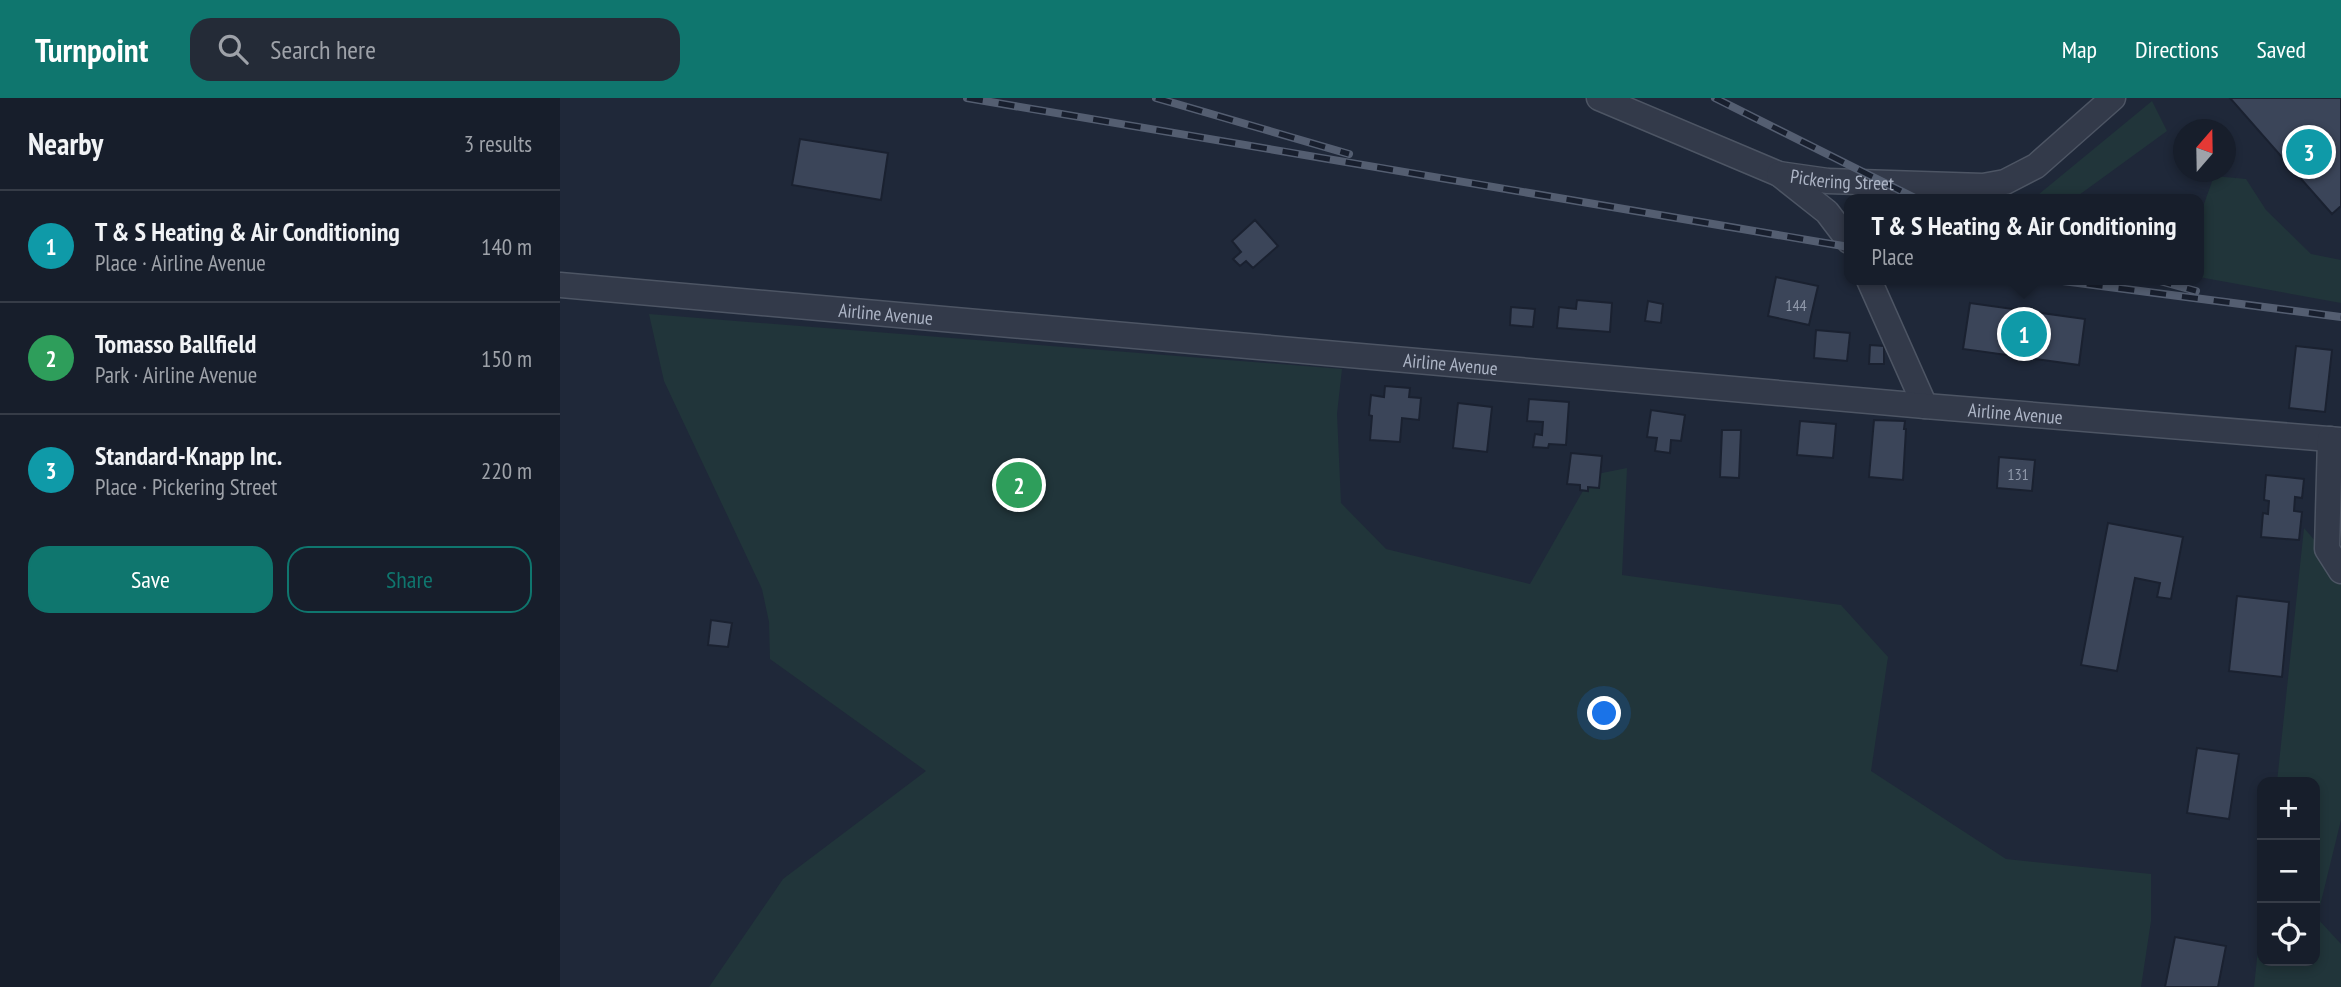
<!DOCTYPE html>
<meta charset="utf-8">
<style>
body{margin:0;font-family:"PT Sans Narrow",sans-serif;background:#242b37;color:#f1f3f6}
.controls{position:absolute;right:21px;bottom:21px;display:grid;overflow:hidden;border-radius:14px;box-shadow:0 4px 10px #0003}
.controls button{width:63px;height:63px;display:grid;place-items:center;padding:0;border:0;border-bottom:2px solid #363c47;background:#171e2b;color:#f1f3f6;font:35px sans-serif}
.compass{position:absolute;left:1613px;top:21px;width:63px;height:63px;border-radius:50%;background:#171e2b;box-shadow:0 4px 10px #0003;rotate:20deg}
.you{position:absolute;left:1045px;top:616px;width:24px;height:24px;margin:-18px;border:5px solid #fff;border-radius:50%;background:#1a73e8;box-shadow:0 0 0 10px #1a73e833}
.badge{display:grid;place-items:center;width:46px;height:46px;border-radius:50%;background:#0f766e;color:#fff;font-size:23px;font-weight:700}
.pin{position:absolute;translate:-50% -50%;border:4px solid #fff;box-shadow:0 2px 7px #0006}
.popup{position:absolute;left:1284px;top:96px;width:360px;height:91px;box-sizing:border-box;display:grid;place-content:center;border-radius:14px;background:#171e2b;filter:drop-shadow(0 2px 5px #0005);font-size:23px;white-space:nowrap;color:#9ea2a9}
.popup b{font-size:26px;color:#f1f3f6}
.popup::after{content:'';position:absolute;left:50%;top:100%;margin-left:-14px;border:14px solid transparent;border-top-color:#171e2b}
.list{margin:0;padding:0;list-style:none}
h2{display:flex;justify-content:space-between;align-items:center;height:91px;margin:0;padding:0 28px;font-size:30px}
h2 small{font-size:23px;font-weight:400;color:#9ea2a9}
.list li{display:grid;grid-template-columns:46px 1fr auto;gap:21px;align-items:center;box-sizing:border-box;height:112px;padding:0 28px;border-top:2px solid #363c47}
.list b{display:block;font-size:26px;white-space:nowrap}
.list p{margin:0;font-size:23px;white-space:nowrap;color:#9ea2a9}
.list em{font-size:23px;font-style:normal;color:#9ea2a9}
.actions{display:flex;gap:14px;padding:21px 28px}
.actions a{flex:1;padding:16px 0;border:2px solid #0f766e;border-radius:21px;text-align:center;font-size:24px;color:#0f766e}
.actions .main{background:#0f766e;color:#fff}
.icon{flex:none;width:38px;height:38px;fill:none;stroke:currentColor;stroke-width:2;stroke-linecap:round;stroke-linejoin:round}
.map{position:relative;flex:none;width:1781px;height:889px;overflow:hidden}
header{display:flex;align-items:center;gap:42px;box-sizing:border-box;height:98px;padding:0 35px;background:#0f766e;color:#fff}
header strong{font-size:33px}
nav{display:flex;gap:38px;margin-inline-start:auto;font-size:24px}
.search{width:490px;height:63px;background:#242b37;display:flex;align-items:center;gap:18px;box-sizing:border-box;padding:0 24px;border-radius:21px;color:#9ea2a9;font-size:26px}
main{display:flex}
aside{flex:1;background:#171e2b}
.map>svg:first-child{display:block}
.green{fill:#21353a}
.building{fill:#3b4559;stroke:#1a2130;stroke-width:2}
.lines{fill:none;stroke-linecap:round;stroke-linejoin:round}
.minor-casing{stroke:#4d5564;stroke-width:27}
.minor{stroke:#333a4a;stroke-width:24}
.rail-casing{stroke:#545e71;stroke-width:8}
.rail{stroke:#181f2e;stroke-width:5;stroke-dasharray:16;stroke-linecap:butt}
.labels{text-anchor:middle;stroke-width:6;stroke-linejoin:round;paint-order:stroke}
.number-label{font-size:16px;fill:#9099ab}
.street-label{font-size:19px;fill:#adb5c6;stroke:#181f2e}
</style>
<header>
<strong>Turnpoint</strong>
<div class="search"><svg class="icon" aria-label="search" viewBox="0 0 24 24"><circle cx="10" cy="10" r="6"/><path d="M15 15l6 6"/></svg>Search here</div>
<nav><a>Map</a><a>Directions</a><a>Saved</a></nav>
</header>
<main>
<aside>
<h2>Nearby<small>3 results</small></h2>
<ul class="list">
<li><span class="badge" style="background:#0f9aa8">1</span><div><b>T &amp; S Heating &amp; Air Conditioning</b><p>Place · Airline Avenue</p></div><em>140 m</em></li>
<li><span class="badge" style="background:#2e9e5b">2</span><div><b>Tomasso Ballfield</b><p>Park · Airline Avenue</p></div><em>150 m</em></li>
<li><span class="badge" style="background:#0f9aa8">3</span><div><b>Standard-Knapp Inc.</b><p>Place · Pickering Street</p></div><em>220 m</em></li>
</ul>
<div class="actions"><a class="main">Save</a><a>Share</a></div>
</aside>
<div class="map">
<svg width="1781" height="889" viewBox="0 0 1781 889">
<rect width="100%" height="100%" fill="#1f2839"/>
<path class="green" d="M1592 3 1607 33 1519 97 1525 101H1473Z
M1654 78 1686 81 1706 112 1751 156 1781 162V205L1639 179V120Z
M89 216 782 271 777 316 781 405 826 451 970 486 1032 377 1067 370 1062 477 1281 507 1328 559 1311 673 1446 761 1591 776V823L1581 889H149L223 781 366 673 210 561 209 524 202 491 104 283Z
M1744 430 1781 473V722L1757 820 1781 846V889H1694L1702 814V863H1755V684H1717Z"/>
<path class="building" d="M1670 0H1781V108L1772 116Z
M240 41 328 55 321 102 232 87Z
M695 122 718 148 693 170 686 163 680 168 673 161 681 154 672 143Z
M1216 179 1258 188 1249 227 1208 218Z
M1017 202 1052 205 1050 234 997 230 999 209 1016 211Z
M1088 203 1103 206 1101 225 1085 223Z
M1410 205 1525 221 1519 267 1403 251Z
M951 209 975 211 973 229 950 227Z
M1256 232 1290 235 1287 263 1254 260Z
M1310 247 1324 248V266H1309Z
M1736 248 1772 252 1765 314 1729 310Z
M825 288 850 290 849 299 861 300 859 322 842 320 840 344 810 342 812 318 809 317 811 297 824 299Z
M969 301 1009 304 1006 347 989 346 988 350 973 349 975 336 982 337 983 324 967 323Z
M898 305 932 309 927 354 893 350Z
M1091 312 1125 317 1121 343 1111 342 1110 355 1095 353 1097 340 1087 339Z
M1314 322 1345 323 1344 331H1346L1343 382 1309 379Z
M1240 323 1276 326 1273 360 1237 357Z
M1162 332H1181L1179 380 1160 379Z
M1011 355 1042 358 1039 390 1028 389V393L1020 392V387L1007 386Z
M1439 359 1475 362 1472 393 1437 390Z
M1706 377 1744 381 1742 400 1735 399 1734 413 1742 414 1739 442 1701 439 1703 415 1708 416 1709 403 1704 402Z
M1548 425 1623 439 1611 501 1597 499 1600 485 1575 480 1557 573 1521 567Z
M1677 498 1729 504 1722 579 1669 573Z
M151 522 172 525 168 549 148 547Z
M1637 650 1679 656 1669 721 1627 715Z
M1615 839 1666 848 1658 889H1605Z"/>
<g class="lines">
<g class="minor-casing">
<g id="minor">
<path id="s1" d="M1039 0 1219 76 1268 83 1423 88 1445 84 1476 68 1553 0"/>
<path d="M1219 76 1267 114 1289 143"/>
<path d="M1309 182 1365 308"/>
<path id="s2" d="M0 187 1365 308 1781 342"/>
<path d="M1770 341 1767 451 1781 473"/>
</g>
</g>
<use href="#minor" class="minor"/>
<g class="rail-casing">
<path id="rail" d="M407 0 1289 149
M596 0 789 56
M1155 0 1357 101
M1495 182 1781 219
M1596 182 1636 193"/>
</g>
<use href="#rail" class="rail"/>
</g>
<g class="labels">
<g class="number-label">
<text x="1236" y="213">144</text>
<text x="1458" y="382">131</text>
</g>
<g class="street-label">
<text dy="7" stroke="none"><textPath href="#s1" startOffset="259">Pickering Street</textPath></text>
<text dy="7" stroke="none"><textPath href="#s2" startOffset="327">Airline Avenue</textPath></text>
<text dy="7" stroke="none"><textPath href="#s2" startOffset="894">Airline Avenue</textPath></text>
<text dy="7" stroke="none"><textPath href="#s2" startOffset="1461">Airline Avenue</textPath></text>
</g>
</g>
</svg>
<div class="controls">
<button>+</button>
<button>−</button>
<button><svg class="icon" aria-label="locate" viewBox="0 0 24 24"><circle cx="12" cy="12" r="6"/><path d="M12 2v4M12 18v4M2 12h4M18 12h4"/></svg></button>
</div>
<svg class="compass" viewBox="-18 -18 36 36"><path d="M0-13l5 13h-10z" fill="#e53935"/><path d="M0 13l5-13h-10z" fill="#9ea2a9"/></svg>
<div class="you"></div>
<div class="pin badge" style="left:1464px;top:236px;background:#0f9aa8">1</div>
<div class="popup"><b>T &amp; S Heating &amp; Air Conditioning</b>Place</div>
<div class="pin badge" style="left:459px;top:387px;background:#2e9e5b">2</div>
<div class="pin badge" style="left:1749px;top:54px;background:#0f9aa8">3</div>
</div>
</main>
